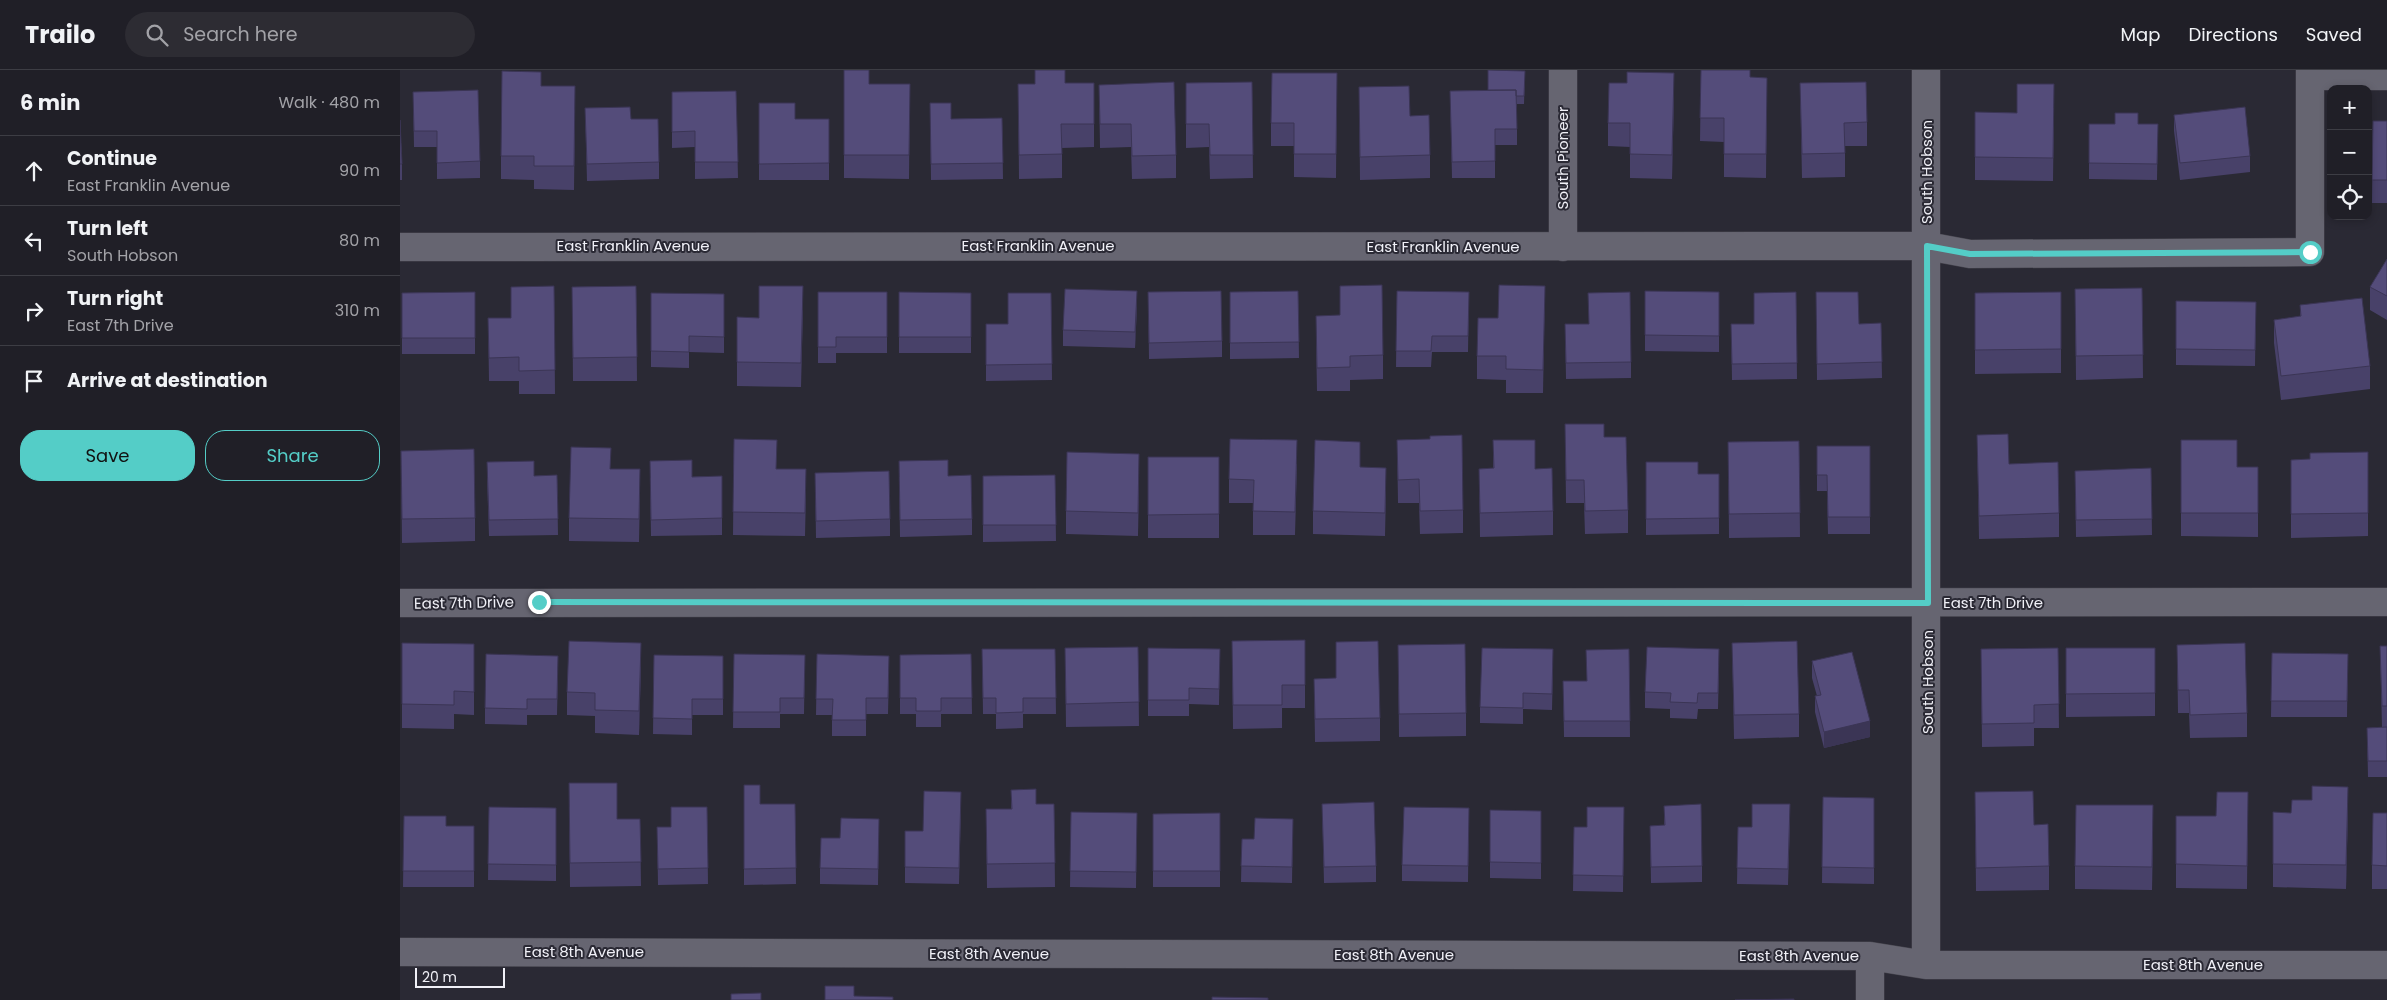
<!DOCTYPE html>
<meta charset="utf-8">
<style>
body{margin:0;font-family:Poppins,sans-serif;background:#2d2c33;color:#f1f3f6}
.controls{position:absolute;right:15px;top:15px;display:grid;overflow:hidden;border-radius:10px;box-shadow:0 2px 8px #0003}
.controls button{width:45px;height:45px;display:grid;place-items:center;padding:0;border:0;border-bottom:1px solid #3d3d44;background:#201f27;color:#f1f3f6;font:25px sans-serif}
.scale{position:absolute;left:15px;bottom:12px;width:90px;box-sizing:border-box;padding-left:5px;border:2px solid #f0f0f7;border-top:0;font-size:14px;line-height:18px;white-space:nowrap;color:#f0f0f7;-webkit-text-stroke:4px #2a2934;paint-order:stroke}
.stop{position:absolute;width:15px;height:15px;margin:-11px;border:4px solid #54cdc7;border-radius:50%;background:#fff}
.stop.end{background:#54cdc7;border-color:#fff;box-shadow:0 1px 5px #0008}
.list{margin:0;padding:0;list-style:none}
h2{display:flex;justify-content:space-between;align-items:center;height:65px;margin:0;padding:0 20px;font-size:21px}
h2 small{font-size:16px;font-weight:400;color:#a2a2a7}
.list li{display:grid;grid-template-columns:32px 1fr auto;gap:15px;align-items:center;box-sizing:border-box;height:70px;padding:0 20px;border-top:1px solid #3d3d44}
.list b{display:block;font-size:19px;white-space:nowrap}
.list p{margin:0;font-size:16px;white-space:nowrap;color:#a2a2a7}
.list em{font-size:16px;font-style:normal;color:#a2a2a7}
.actions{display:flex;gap:10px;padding:15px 20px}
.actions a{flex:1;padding:11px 0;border:1px solid #54cdc7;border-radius:20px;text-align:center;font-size:18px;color:#54cdc7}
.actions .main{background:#54cdc7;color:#111}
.icon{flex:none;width:28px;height:28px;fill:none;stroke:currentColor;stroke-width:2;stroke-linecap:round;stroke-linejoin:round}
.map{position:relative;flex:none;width:1987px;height:930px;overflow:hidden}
header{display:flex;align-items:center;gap:30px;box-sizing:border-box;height:70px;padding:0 25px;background:#201f27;border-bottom:1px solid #3d3d44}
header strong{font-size:24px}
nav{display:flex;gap:28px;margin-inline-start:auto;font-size:18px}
.search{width:350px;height:45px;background:#2d2c33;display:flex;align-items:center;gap:12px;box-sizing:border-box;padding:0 18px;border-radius:28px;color:#a2a2a7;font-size:19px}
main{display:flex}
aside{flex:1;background:#201f27}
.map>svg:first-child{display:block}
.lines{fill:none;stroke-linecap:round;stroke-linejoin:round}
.street-casing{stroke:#484750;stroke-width:29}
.street{stroke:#666571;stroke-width:28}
.wall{fill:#484169}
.shaded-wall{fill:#3b3555}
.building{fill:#544c7a;stroke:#3b3555}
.route{stroke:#54cdc7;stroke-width:6}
.labels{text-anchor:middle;stroke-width:4;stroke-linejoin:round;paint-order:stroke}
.street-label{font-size:15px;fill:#f0f0f7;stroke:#2a2934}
</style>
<header>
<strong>Trailo</strong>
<div class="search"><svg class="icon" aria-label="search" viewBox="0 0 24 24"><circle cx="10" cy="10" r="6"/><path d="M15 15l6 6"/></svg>Search here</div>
<nav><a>Map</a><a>Directions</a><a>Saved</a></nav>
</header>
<main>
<aside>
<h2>6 min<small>Walk · 480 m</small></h2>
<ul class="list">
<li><svg class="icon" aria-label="ahead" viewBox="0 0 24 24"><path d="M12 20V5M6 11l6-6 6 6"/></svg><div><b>Continue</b><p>East Franklin Avenue</p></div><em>90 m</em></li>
<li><svg class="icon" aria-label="left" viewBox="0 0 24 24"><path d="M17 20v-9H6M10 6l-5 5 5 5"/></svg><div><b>Turn left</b><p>South Hobson</p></div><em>80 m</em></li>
<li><svg class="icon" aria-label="right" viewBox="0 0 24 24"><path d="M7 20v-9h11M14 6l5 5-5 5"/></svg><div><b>Turn right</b><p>East 7th Drive</p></div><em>310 m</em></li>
<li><svg class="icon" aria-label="arrive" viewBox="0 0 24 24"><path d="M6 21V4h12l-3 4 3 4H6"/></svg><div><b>Arrive at destination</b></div></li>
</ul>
<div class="actions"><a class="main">Save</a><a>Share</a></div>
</aside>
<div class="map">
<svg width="1987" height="930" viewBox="0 0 1987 930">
<rect width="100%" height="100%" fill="#2a2934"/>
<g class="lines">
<g class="street-casing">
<path id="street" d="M1163 0V177
M1526 0V895
M1910 6H1987
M0 177 1527 176 1570 184 1910 182V0
M0 533 1987 532
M0 882 1470 886 1526 895H1987
M1470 930V886"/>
</g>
<use href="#street" class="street"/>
</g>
<path class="wall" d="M444 0 469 14H510L509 109 444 108Z
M635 0 665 13H694V77L662 78V108L619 109 618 14H635Z
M1301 0 1350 7 1367 8 1366 108 1324 107V72L1300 71Z
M1125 1 1124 34H1117V75H1095V108H1052L1050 21 1088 20Z
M937 3 936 108 894 107V76H871V53Z
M852 12 853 108 810 109 809 77 786 78V13Z
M1400 13 1467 52V76H1445V107L1402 108Z
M699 15 776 85V108L732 109 731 77 700 78Z
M141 16 175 40 174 120 134 119V110L101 109V86Z
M959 17 1010 46 1030 85V108L960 110Z
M336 21 338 108 295 109V77L272 78V22Z
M13 22 80 91V108L37 109V77H14Z
M1274 26 1272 109 1230 108V77L1208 76V53Z
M359 33 395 49H429V110H359Z
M530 33 551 49 602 48 603 109 531 110Z
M185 38 231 49 259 92V109L187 111Z
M1654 38 1653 111 1575 110V42L1617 43Z
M1774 45 1850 86V102L1780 110 1774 61Z
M0 50 2 94V110H0Z
M1973 51H1987V133H1972Z
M1689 54H1758L1757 110 1689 109Z
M1987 189V250L1970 240V217Z
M154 216 155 324H119V311H89L88 248H111Z
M236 216 237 311H173L172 217Z
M1145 216 1143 323H1106V310L1077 309V286L1098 248Z
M1742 218 1743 308 1676 310 1675 219Z
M898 221 899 288 830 289V222Z
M997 221 1069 222 1068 282H1032L1031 297H996Z
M1245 221 1319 222V282L1245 281Z
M75 222V284H2V223Z
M418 222H487V283H436V293H418Z
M499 222 571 223V283H499Z
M748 222 822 271V287L749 289Z
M1396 222 1397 309 1332 310 1331 254H1354Z
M1416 222 1459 254 1481 253 1482 308 1417 310Z
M1661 222V303L1575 304V223Z
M251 223 324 224V283L289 282V298L251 297Z
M651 223 652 310 586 311V254H608Z
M1776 231 1856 232 1855 296 1776 295Z
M1900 235 1970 296V319L1881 330 1874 273V250L1900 246Z
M737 237 735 278 663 276V260Z
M403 240 401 317 337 316V247L359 248Z
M1165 254 1231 292V308L1166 309Z
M916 269 983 285V309L950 310V321H917Z
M1165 354 1204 367 1228 440V463L1185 464 1184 433H1166Z
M1577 365 1609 394 1659 443V467L1579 469Z
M334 369 377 399 406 422 405 466 333 465Z
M1030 369 1063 440V463L1020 464 1019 433H998L997 370Z
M1093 370 1135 399 1153 441V465L1080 467 1079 399 1093 398Z
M1781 370 1837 397H1858V467L1781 466Z
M1399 371 1400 467 1329 468 1328 372Z
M1417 376H1470V464H1428L1427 421H1417Z
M1 381 75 448V471L2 473Z
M1968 382V466L1891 468V390L1910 389Z
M748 387H819V468H748Z
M1246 392 1298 404H1319V464L1246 465Z
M897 394 895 465H853V433H829V409Z
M960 397 986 421 985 466 913 464V441Z
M1751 398 1752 465 1676 467 1675 401Z
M211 399 240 422 239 472 169 471V448Z
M415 403 490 449V466L416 468Z
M157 405 158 465 89 466 87 408Z
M655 405 656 471 583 472V406Z
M322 406V465L251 466 250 408Z
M548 406 572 449V465L500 467 499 407Z
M739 407 738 466 666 464V441Z
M905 570V638H882V658L833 659 832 571Z
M2 573 74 574V645L54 644V659L2 658Z
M1332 573 1399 644V667L1334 669Z
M998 575 1066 643V666L999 667Z
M1777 575 1847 643V667L1790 668 1789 643H1778Z
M1980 576H1987V707H1968L1967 658 1982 657Z
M738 577 739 656 666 657 665 578Z
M748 578 820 579 819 635 789 634V646H748Z
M1658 578 1659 658H1634V676L1582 677 1581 579Z
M1666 578H1755V646L1666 647Z
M582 579H655L656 644H623V658L596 659V644H583Z
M1229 579 1230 667H1164L1163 611H1186Z
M1872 583 1948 584 1947 647H1871Z
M334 584 405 585 404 644H380V658H333Z
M417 584 489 602 488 644H466V666H432V645H416Z
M571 584 572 644H541V657H516V644H500V585Z
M254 585 323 586V645H292V665L253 664Z
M1412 591 1470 667 1424 678 1415 642V626H1417L1412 608Z
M1153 595 1152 640 1123 639V654L1080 653V637Z
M1319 595 1318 639H1298L1297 649 1270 648V639L1245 638V622Z
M241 597 239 665 195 663V646L167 645V622Z
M158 602 157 645H127V655L85 654V638Z
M936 608 980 648V671L915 672 914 609Z
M344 715 360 734H395L396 814 344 815Z
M611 720 636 734H654L655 817 587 818 586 739H611Z
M1575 722 1634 755 1649 796V820L1576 821Z
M1848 722 1847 819 1776 818V794L1816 746Z
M1423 727 1474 728V814L1422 813Z
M922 734 976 796V812L924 813Z
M1264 736 1302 796V812L1251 813 1250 756 1264 755Z
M89 737 156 738V811L88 810Z
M169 737 217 749H240L241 816 170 817Z
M307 737 308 814 258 815 257 757H271Z
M1224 737 1223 822 1173 821 1174 757H1187Z
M561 738 559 814 505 813V761H523Z
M1069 738 1068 812 1002 811V795Z
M1090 740 1141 741V809L1090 808Z
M1948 740 1946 819 1873 817V794L1891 743Z
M671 742 737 743 736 818 670 817Z
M820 743V817H753V744Z
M1987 743V819H1972V795Z
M4 746 46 756H74V817H3Z
M479 749 478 815 420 814V798Z
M893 749 892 813 841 812 842 769H854Z
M1390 751 1388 815 1337 814 1338 757H1352Z
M1753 758 1752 820 1675 819V796Z"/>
<path class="shaded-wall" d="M1274 3V26L1272 109V85Z
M737 221V237L735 278V262Z
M739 384V407L738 466V443Z
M241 573V597L239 665V641Z
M1470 651V667L1424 678V662Z
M1948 717V740L1946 819V795Z
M1753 735V758L1752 820V797Z"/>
<path class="building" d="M444 0H469V14H510L509 85H444Z
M635 0H665V13H694V54H661L662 84 619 85 618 14H635Z
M1088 0 1125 1 1124 26H1116V20H1088Z
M1301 0H1350V7L1367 8 1366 84H1324V48H1300Z
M102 1 141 2V16H175L174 96H134V86H101Z
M1227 2 1274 3 1272 85 1230 84V53H1208L1209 13H1227Z
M872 3H937L936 84H894V53H871Z
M774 12 776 85 732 86 731 54H700L699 15Z
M852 12 853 85H810L809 54H786V13Z
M1466 12 1467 52 1444 53 1445 83 1402 84 1400 13Z
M1617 14H1654L1653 88 1575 87V42L1617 43Z
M1009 16 1010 46 1029 45 1030 85 960 87 959 17Z
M78 20 80 91 37 93V61H14L13 22Z
M1116 20 1117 59H1095V91L1052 92 1050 21Z
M336 21 338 92H295V61L272 62V22Z
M359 33H395V49H429V93L359 94Z
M530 33H551V49L602 48 603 93 531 94Z
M230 37 231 49H258L259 92 187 94 185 38Z
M1845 37 1850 86 1780 93 1774 45Z
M1715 43H1738V54H1758L1757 94 1689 93V54H1715Z
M0 50 2 94H0Z
M1973 51H1987V110H1972Z
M1987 189V226L1970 217Z
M982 215 983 285 950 286V297L917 298 916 246 940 245V216Z
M1099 215 1145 216 1143 300 1106 299V286H1077L1078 248H1098Z
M154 216 155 300 119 301V287L89 288 88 248H111V217Z
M236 216 237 287 173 288 172 217Z
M359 216H403L401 293 337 292V247L359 248Z
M1742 218 1743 285 1676 286 1675 219Z
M665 219 737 221 735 262 663 260Z
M821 221 822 271 749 273 748 222Z
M898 221 899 272 830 273V222Z
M997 221 1069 222 1068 266H1032L1031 281H996Z
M1245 221 1319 222V266L1245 265Z
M75 222V268H2V223Z
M418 222H487V267H436V277H418Z
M499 222 571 223V267H499Z
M1230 222 1231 292 1166 293 1165 254H1189L1188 223Z
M1396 222 1397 293 1332 294 1331 254H1354V223Z
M1416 222H1458L1459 254 1481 253 1482 292 1417 294Z
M1661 222V279L1575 280V223Z
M251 223 324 224V267L289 266V282L251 281Z
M608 223H651L652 294 586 295V254H608Z
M1962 228 1970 296 1881 306 1874 250 1901 246 1900 235Z
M1776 231 1856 232 1855 280 1776 279Z
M1165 354H1204V367H1226L1228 440 1185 441 1184 410H1166Z
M1608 364 1609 394 1658 392 1659 443 1579 446 1577 365Z
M1062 365 1063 440 1020 441 1019 409 998 410 997 370 1030 369V366Z
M334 369 377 370 376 399H406L405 443 333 442Z
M830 369 897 370 895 442 853 441 854 410 829 409Z
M915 370 960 372V397L986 398 985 443 913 441Z
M1093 370H1135V399L1152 398 1153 441 1080 443 1079 399 1094 398Z
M1781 370H1837V397H1858V443H1781Z
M1399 371 1400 443 1329 444 1328 372Z
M1417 376H1470V447H1428L1427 405H1417Z
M171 377 211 378 210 399H240L239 449 169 448Z
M74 379 75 448 2 449 1 381Z
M667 382 739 384 738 443 666 441Z
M1968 382V443L1891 444V390L1910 389V383Z
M748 387H819V444L748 445Z
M292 390V407L322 406V448L251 450 250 391Z
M548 390V406L571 405 572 449 500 450 499 391Z
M134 391V406L157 405 158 449 89 450 87 392Z
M1246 392H1298V404H1319V448L1246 449Z
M1751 398 1752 449 1676 450 1675 401Z
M489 401 490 449 416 451 415 403Z
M655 405 656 455H583V406Z
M905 570V615H882V635H833L832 571Z
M169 571 241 573 239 641 195 640V623L167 622Z
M978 571 980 648 915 649 914 609 936 608V572Z
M1397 571 1399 644 1334 645 1332 573Z
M2 573 74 574V622L54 621V635L2 634Z
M1845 573 1847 643 1790 645 1789 620H1778L1777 575Z
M1065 574 1066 643 999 644 998 575Z
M1980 576H1987V636H1982Z
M738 577 739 632 666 634 665 578Z
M1247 577 1319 579 1318 623H1298L1297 633 1270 632 1271 623 1245 622Z
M748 578 820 579 819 619 789 618V630H748Z
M1082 578 1153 579 1152 624 1123 623V638L1080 637Z
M1658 578 1659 634 1634 635V653L1582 654 1581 579Z
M1666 578H1755V623L1666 624Z
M582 579H655L656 628H623V642L596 643V628H583Z
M1229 579 1230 651H1164L1163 611H1187L1186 580Z
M1452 582 1470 651 1424 662 1415 626 1421 625 1412 591Z
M1872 583 1948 584 1947 631H1871Z
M86 584 158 586 157 629H127V639L85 638Z
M334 584 405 585 404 628H380V642H333Z
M417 584 489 586 488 628H466V650H432L433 629H416Z
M571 584 572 628H541V641H516V628H500V585Z
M254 585 323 586V629H292V649L253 648Z
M1987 657V691H1968L1967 658Z
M169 713H217V749H240L241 792 170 793Z
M344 715H360V734H395L396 798 344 799Z
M1912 716 1948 717 1946 795 1873 794V742L1891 743 1892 730H1912Z
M636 719V734H654L655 793 587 794 586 739H612L611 720Z
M524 721 561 722 559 798 505 797V761H523Z
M1633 721 1634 755 1648 754 1649 796 1576 798 1575 722Z
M1817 722H1848L1847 796 1776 794V746H1816Z
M1423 727 1474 728V798L1422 797Z
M974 732 976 796 924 797 922 734Z
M1301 734 1302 796 1251 797 1250 756 1265 755 1264 736Z
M1352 734H1390L1388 799 1337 798 1338 757H1352Z
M1676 735H1753L1752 797 1675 796Z
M89 737 156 738V795L88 794Z
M271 737H307L308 798 258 799 257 757H271Z
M1004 737 1069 738 1068 796 1002 795Z
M1187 737H1224L1223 806 1173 805 1174 757H1187Z
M1090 740 1141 741V793L1090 792Z
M671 742 737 743 736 802 670 801Z
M820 743V801H753V744Z
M1973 743H1987V796L1972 795Z
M4 746H46V756H74V801H3Z
M441 748 479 749 478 799 420 798 421 768H440Z
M855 748 893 749 892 797 841 796 842 769H854Z
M425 916H454V926L493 927V930H425Z
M361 923V930H331V924Z
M812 927 868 928V930H812Z
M1394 929V930H1335Z"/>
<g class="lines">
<path class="route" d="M139 532 1528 533 1527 176 1570 184 1910 182"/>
</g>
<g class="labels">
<g class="street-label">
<text transform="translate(1163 88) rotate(-90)" y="5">South Pioneer</text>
<text transform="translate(1527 102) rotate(-90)" y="5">South Hobson</text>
<text x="233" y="181">East Franklin Avenue</text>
<text x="638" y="181">East Franklin Avenue</text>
<text x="1043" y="182">East Franklin Avenue</text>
<text transform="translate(64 533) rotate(-1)" y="5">East 7th Drive</text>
<text x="1593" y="538">East 7th Drive</text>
<text transform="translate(1528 612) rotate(-90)" y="5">South Hobson</text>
<text x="184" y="887">East 8th Avenue</text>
<text x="589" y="889">East 8th Avenue</text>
<text x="994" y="890">East 8th Avenue</text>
<text x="1399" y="891">East 8th Avenue</text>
<text x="1803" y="900">East 8th Avenue</text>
</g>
</g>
</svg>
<div class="controls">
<button>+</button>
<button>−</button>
<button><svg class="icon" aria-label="locate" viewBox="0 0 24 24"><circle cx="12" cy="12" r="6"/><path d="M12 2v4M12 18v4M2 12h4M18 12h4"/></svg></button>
</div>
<div class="scale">20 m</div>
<div class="stop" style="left:1910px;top:182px"></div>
<div class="stop end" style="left:139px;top:532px"></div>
</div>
</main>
